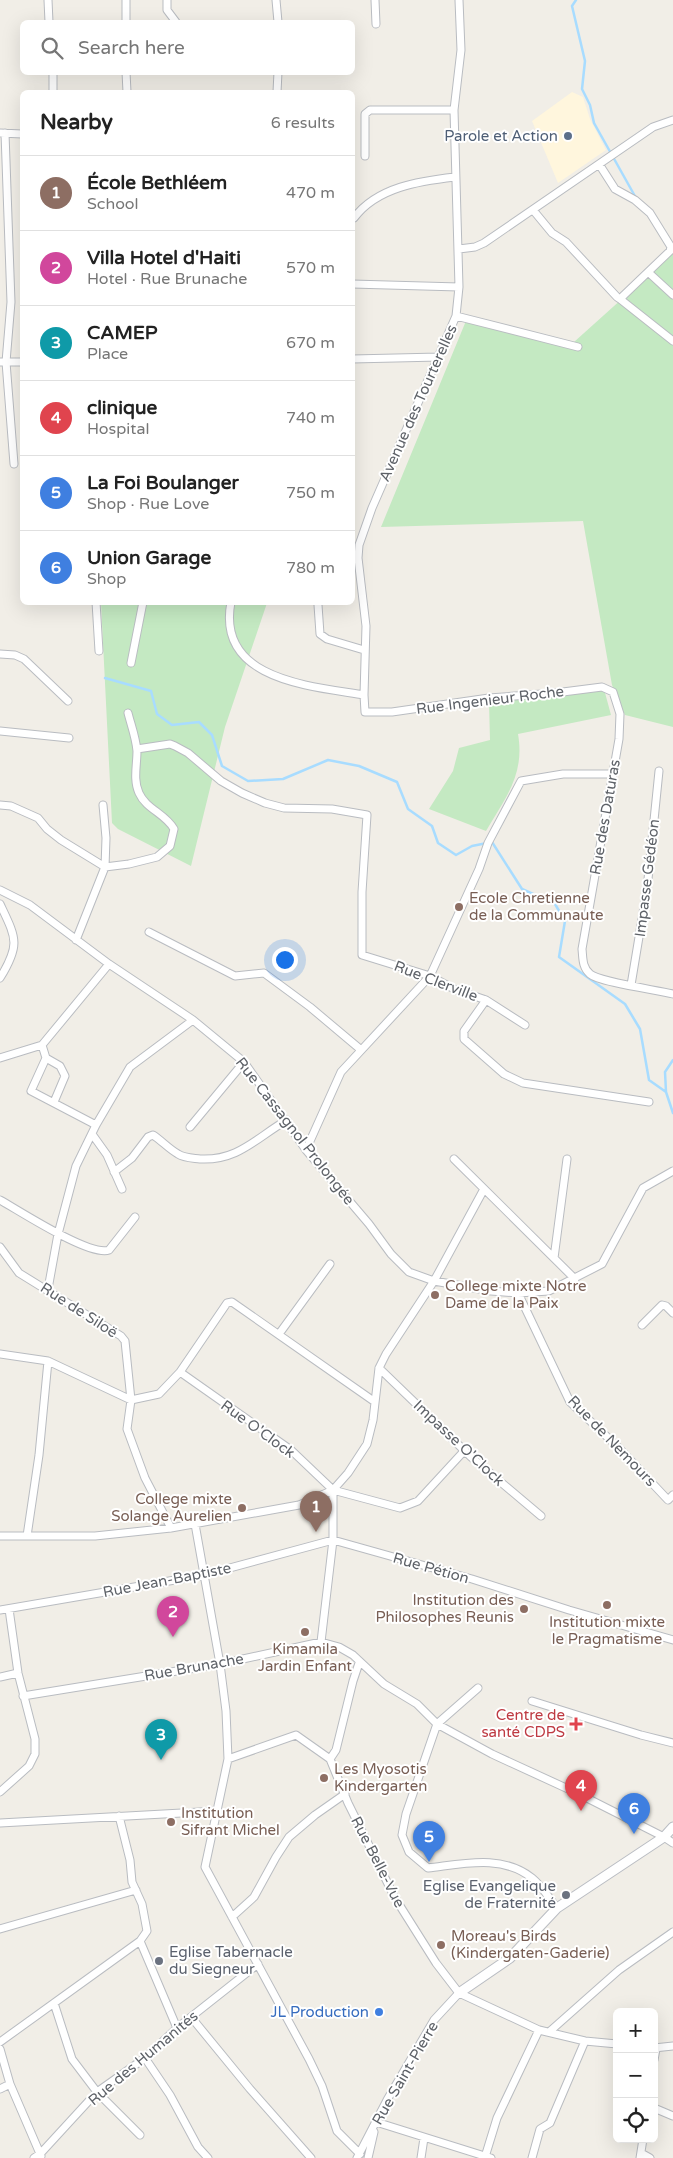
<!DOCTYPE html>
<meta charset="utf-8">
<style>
body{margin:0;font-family:"Varela Round",sans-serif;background:#f6f6f6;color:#222}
.controls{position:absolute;right:15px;bottom:15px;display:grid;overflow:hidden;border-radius:8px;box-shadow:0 5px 20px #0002}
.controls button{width:45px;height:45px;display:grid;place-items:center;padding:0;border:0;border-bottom:1px solid #e0e0e0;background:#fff;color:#222;font:25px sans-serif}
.you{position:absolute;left:284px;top:959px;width:18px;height:18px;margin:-12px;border:4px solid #fff;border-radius:50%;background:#1a73e8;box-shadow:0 0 0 8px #1a73e833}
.badge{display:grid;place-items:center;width:32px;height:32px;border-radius:50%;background:#d93025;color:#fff;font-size:16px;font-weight:700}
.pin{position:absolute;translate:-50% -41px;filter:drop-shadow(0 1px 2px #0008)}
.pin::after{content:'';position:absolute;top:26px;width:18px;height:15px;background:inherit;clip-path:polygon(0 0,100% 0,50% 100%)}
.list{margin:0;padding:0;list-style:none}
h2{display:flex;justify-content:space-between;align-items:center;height:65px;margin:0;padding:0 20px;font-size:21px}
h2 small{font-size:16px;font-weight:400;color:#767676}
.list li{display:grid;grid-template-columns:32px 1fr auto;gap:15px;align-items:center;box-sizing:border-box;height:75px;padding:0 20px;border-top:1px solid #e0e0e0}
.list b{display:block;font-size:19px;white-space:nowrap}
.list p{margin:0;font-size:16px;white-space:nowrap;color:#767676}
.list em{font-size:16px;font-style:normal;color:#767676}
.icon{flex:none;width:28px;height:28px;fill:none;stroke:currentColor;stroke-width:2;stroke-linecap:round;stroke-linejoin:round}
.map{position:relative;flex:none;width:673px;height:2158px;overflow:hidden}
.search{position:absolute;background:#fff;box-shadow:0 5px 20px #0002;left:20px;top:20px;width:335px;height:55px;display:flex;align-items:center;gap:12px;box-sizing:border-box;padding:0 18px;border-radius:8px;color:#767676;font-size:19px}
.panel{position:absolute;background:#fff;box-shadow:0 5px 20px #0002;left:20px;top:90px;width:335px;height:515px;border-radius:8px}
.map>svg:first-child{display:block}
.commercial{fill:#fff6dd}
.green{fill:#c4e9c2}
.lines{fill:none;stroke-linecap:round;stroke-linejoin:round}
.stream{stroke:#a8dcff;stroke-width:2.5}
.street-casing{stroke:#b9bcc1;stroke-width:9}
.secondary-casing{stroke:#babdc3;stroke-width:11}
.street{stroke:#fff;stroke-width:7}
.secondary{stroke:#fff;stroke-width:9}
.service-dot{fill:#5c6f8a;stroke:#fff;stroke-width:2}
.education-dot{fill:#8d6e63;stroke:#fff;stroke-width:2}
.health-dot{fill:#e0444e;stroke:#fff;stroke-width:2}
.worship-dot{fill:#6b7280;stroke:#fff;stroke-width:2}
.shop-dot{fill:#3f7fe0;stroke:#fff;stroke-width:2}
.labels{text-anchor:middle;stroke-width:4;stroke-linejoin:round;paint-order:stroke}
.service-label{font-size:15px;fill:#4e5e75;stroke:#fff;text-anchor:end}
.street-label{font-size:15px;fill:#5e6268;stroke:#fff}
.education-label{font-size:15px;fill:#785e54;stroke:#fff;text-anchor:start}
.health-label{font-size:15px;fill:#be3a42;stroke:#fff;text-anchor:end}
.worship-label{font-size:15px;fill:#5b616d;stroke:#fff;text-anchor:end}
.shop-label{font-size:15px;fill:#366cbe;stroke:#fff;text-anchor:end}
</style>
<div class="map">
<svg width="673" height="2158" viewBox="0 0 673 2158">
<rect width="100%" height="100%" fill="#f1eee7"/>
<path class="commercial" d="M572 92 583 97 590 119 606 150 558 183 532 121Z"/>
<path class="green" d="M673 253V727L625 715 612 685 583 521 381 527 468 316 574 342Z
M101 603H267L225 727 191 866 118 829 112 823Z
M604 689 611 715 518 734C525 774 506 797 486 831L429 809 453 771 459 748 490 740 489 702Z"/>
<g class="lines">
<path class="stream" d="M576 0 572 6 585 61 582 89 590 105 594 123 636 198
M105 678 151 691 157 714 172 725 199 722 212 735 222 766 248 781 283 779 328 760 359 766 397 782 408 809 432 826 438 843 456 855 472 846 492 842 522 889 555 904 565 921 559 957 625 1004 640 1029 649 1080 666 1092
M673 1060 665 1072 666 1092 673 1113"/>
<g class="street-casing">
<path id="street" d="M48 0 49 22
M167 0V10L176 22
M276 0 278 22
M375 0 376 24
M459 0 461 50 454 110 459 287 456 316 372 508 359 545 358 558 366 626 364 695 365 712H392L489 698 555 693 602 687 613 692 620 714 619 739 582 949C583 958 582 967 590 974 599 982 657 990 673 994
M126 22V0
M53 72V92
M126 72 127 92
M277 92 278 72
M0 133 22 134
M5 133 11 302 6 362 14 464
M365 156V114L370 110H454
M533 210 552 233 566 242 617 297 620 299 624 295 670 251 671 247 650 213 635 200 615 189 599 164
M354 218C377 187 420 181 455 177
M459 249 475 247 484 243 653 127 673 120
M648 272 673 295
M352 284 459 287
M620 299 673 341
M456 316 578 347
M352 359 439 357
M0 362H22
M96 602 99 651
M231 602C216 680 310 686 364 695
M318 605 320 634 327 639 364 650
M0 654 15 655 24 659 68 701
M131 663 143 602
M0 731 69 738
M137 749 170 744 175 746 188 753 221 781 242 793 265 803 284 808 332 809 367 815 362 892V955L430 976 454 989 486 1000 525 1025
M0 805 11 806 38 818 47 829 61 840 105 867 129 864 157 857 170 846 174 829C166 814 146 809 139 793 133 780 137 765 137 751 136 738 131 725 128 713
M0 890 30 905 109 964 193 1020 244 1062 306 1150 369 1224 391 1254 409 1272 434 1281 491 1291 518 1293 549 1291 602 1264 643 1188 673 1171
M0 904C16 938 21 944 0 978
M149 932 235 976 264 973 310 1007 360 1049
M76 940 105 867 106 838 103 805
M631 985 647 889 659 771
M486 1000 464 1031V1039L504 1074 523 1083 649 1102
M42 1045 46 1058 31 1091 96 1125
M0 1058 42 1045 109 964
M46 1058 60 1066 65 1076 54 1102
M190 1127 244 1062
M92 1134 107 1155 122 1189
M306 1150 341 1072 430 976 479 869 488 843 521 781 563 774H613
M454 1159 575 1279
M114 1172 132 1158 148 1137 153 1135C162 1141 169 1149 178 1154 184 1158 193 1158 200 1159 238 1161 256 1138 287 1120
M0 1200C20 1211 90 1257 109 1250L135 1217
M0 1247 19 1273 121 1336 125 1341 131 1400 127 1429 145 1478 171 1528
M554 1258 567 1159
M48 1289 58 1234 76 1166 96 1125 130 1067 193 1020
M518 1293 570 1402 620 1449 668 1500 673 1495
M642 1325 662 1305 666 1306 673 1313
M279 1334 330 1264
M0 1354 48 1361 131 1400 159 1394 180 1372 227 1303 232 1302 375 1402
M379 1368 470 1456 541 1516
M180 1372 291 1450 333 1490 400 1508 418 1501 465 1450
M195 1524 220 1664 226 1711 228 1759 205 1867 309 2059 322 2086 337 2131 360 2154
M0 1536H95L171 1528 299 1505 333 1490 348 1473 367 1444 373 1420 379 1368 386 1354 434 1281 484 1189
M27 1536 39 1455 48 1361
M0 1610 204 1575 333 1540 472 1579 569 1610 673 1640
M321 1642 333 1540V1490
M359 1663 353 1681 336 1750 330 1759 348 1803 395 1898 436 1963 459 1993 539 2030 585 2041 617 2044
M0 1677 18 1673
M478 1688 437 1724 406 1814 402 1835 409 1852 428 1868C463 1864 502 1854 532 1878 542 1886 549 1898 557 1908
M23 1696 220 1664 321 1642 339 1647 353 1655 384 1684 417 1704 437 1724 492 1754 579 1794 664 1837 673 1843
M532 1701 641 1735 673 1743
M228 1759 296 1735 330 1759
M0 1792 29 1766 35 1754V1739L18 1673 9 1609
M0 1823 218 1811
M232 1917 254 1897 276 1857 289 1837 315 1815 345 1794
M0 1929 136 1890
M140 1941 177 2028
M54 2003 72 2059 97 2092 140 2135
M191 2017 250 2089 311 2158
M549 2032 619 1970 673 1932
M0 2042 140 1941 147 1931 142 1904 132 1882 130 1860 119 1816
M654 2048 673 2046
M0 2049 10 2084 41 2156
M145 2058 170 2095 198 2147 208 2158
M654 2060 656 2049
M0 2089 10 2084
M654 2108 673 2116
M376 2122 491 2158
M641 2153 650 2158
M485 2157 497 2118 539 2030
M34 2158 40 2154 97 2092 145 2058 177 2028 258 1964
M357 2158 387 2100 434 2020 459 1993
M368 2158 374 2132
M421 2158 424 2138
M532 2158 540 2129 550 2123 585 2041
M640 2158 643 2139"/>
</g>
<g class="secondary-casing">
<path id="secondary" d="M459 1993 510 1958 557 1908 664 1837 673 1827"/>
</g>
<use href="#street" class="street"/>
<use href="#secondary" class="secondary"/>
</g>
<circle class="service-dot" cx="568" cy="136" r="5"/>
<g class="education-dot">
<circle cx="459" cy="907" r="5"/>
<circle cx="435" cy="1295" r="5"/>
<circle cx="242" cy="1508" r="5"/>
<circle cx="607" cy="1605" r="5"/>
<circle cx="524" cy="1609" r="5"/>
<circle cx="305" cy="1632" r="5"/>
<circle cx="324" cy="1778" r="5"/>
<circle cx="171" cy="1822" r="5"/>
<circle cx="441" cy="1945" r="5"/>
</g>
<path class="health-dot" d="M573.5 1716.5h5v5h5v5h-5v5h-5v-5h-5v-5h5z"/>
<g class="worship-dot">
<circle cx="566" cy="1895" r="5"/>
<circle cx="159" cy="1961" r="5"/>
</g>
<circle class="shop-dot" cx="379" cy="2012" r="5"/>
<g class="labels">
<g class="service-label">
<text x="558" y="141">Parole et Action</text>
</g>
<g class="street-label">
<text transform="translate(418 403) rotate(-66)" y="5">Avenue des Tourterelles</text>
<text transform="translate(490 700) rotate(-7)" y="5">Rue Ingenieur Roche</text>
<text transform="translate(605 817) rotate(-80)" y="5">Rue des Daturas</text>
<text transform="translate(647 878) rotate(-83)" y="5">Impasse Gédéon</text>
<text transform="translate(436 981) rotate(21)" y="5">Rue Clerville</text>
<text transform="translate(295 1131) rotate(52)" y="5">Rue Cassagnol Prolongée</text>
<text transform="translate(79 1310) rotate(33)" y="5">Rue de Siloë</text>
<text transform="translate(258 1429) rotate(36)" y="5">Rue O'Clock</text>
<text transform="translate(612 1441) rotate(46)" y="5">Rue de Nemours</text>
<text transform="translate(459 1443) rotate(43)" y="5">Impasse O'Clock</text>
<text transform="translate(431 1568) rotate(16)" y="5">Rue Pétion</text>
<text transform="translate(167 1580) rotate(-11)" y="5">Rue Jean-Baptiste</text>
<text transform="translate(194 1667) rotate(-10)" y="5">Rue Brunache</text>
<text transform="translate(378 1862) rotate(63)" y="5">Rue Belle-Vue</text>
<text transform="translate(143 2058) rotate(-40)" y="5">Rue des Humanités</text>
<text transform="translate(405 2073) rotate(-60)" y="5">Rue Saint-Pierre</text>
</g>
<g class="education-label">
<text x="469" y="903">Ecole Chretienne<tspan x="469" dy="17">de la Communaute</tspan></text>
<text x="445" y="1291">College mixte Notre<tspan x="445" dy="17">Dame de la Paix</tspan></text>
<text x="232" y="1504" text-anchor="end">College mixte<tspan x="232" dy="17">Solange Aurelien</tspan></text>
<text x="514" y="1605" text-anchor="end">Institution des<tspan x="514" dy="17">Philosophes Reunis</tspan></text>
<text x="607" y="1627" text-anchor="middle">Institution mixte<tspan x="607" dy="17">le Pragmatisme</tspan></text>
<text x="305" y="1654" text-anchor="middle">Kimamila<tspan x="305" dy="17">Jardin Enfant</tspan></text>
<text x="334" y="1774">Les Myosotis<tspan x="334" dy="17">Kindergarten</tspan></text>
<text x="181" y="1818">Institution<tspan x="181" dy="17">Sifrant Michel</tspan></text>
<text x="451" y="1941">Moreau's Birds<tspan x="451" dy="17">(Kindergaten-Gaderie)</tspan></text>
</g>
<g class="health-label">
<text x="565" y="1720">Centre de<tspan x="565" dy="17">santé CDPS</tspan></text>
</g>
<g class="worship-label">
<text x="556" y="1891">Eglise Evangelique<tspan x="556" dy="17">de Fraternité</tspan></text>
<text x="169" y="1957" text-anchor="start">Eglise Tabernacle<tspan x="169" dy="17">du Siegneur</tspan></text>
</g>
<g class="shop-label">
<text x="369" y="2017">JL Production</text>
</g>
</g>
</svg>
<div class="controls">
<button>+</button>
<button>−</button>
<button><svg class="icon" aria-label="locate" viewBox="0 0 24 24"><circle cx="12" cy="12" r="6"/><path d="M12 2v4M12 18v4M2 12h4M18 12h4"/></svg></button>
</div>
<div class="you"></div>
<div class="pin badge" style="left:316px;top:1532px;background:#8d6e63">1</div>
<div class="pin badge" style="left:173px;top:1637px;background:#d1479c">2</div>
<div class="pin badge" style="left:161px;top:1760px;background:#0f9aa8">3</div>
<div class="pin badge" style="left:581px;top:1811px;background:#e0444e">4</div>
<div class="pin badge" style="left:429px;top:1862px;background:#3f7fe0">5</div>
<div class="pin badge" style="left:634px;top:1834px;background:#3f7fe0">6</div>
<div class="search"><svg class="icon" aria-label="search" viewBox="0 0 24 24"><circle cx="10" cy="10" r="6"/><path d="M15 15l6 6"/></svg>Search here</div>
<section class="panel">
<h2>Nearby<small>6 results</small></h2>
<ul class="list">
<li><span class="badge" style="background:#8d6e63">1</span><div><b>École Bethléem</b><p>School</p></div><em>470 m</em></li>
<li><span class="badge" style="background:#d1479c">2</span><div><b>Villa Hotel d'Haiti</b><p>Hotel · Rue Brunache</p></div><em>570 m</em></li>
<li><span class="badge" style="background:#0f9aa8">3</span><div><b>CAMEP</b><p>Place</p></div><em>670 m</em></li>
<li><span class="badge" style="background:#e0444e">4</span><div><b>clinique</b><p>Hospital</p></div><em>740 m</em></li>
<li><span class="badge" style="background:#3f7fe0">5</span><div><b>La Foi Boulanger</b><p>Shop · Rue Love</p></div><em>750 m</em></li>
<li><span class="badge" style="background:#3f7fe0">6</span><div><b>Union Garage</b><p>Shop</p></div><em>780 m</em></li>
</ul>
</section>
</div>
